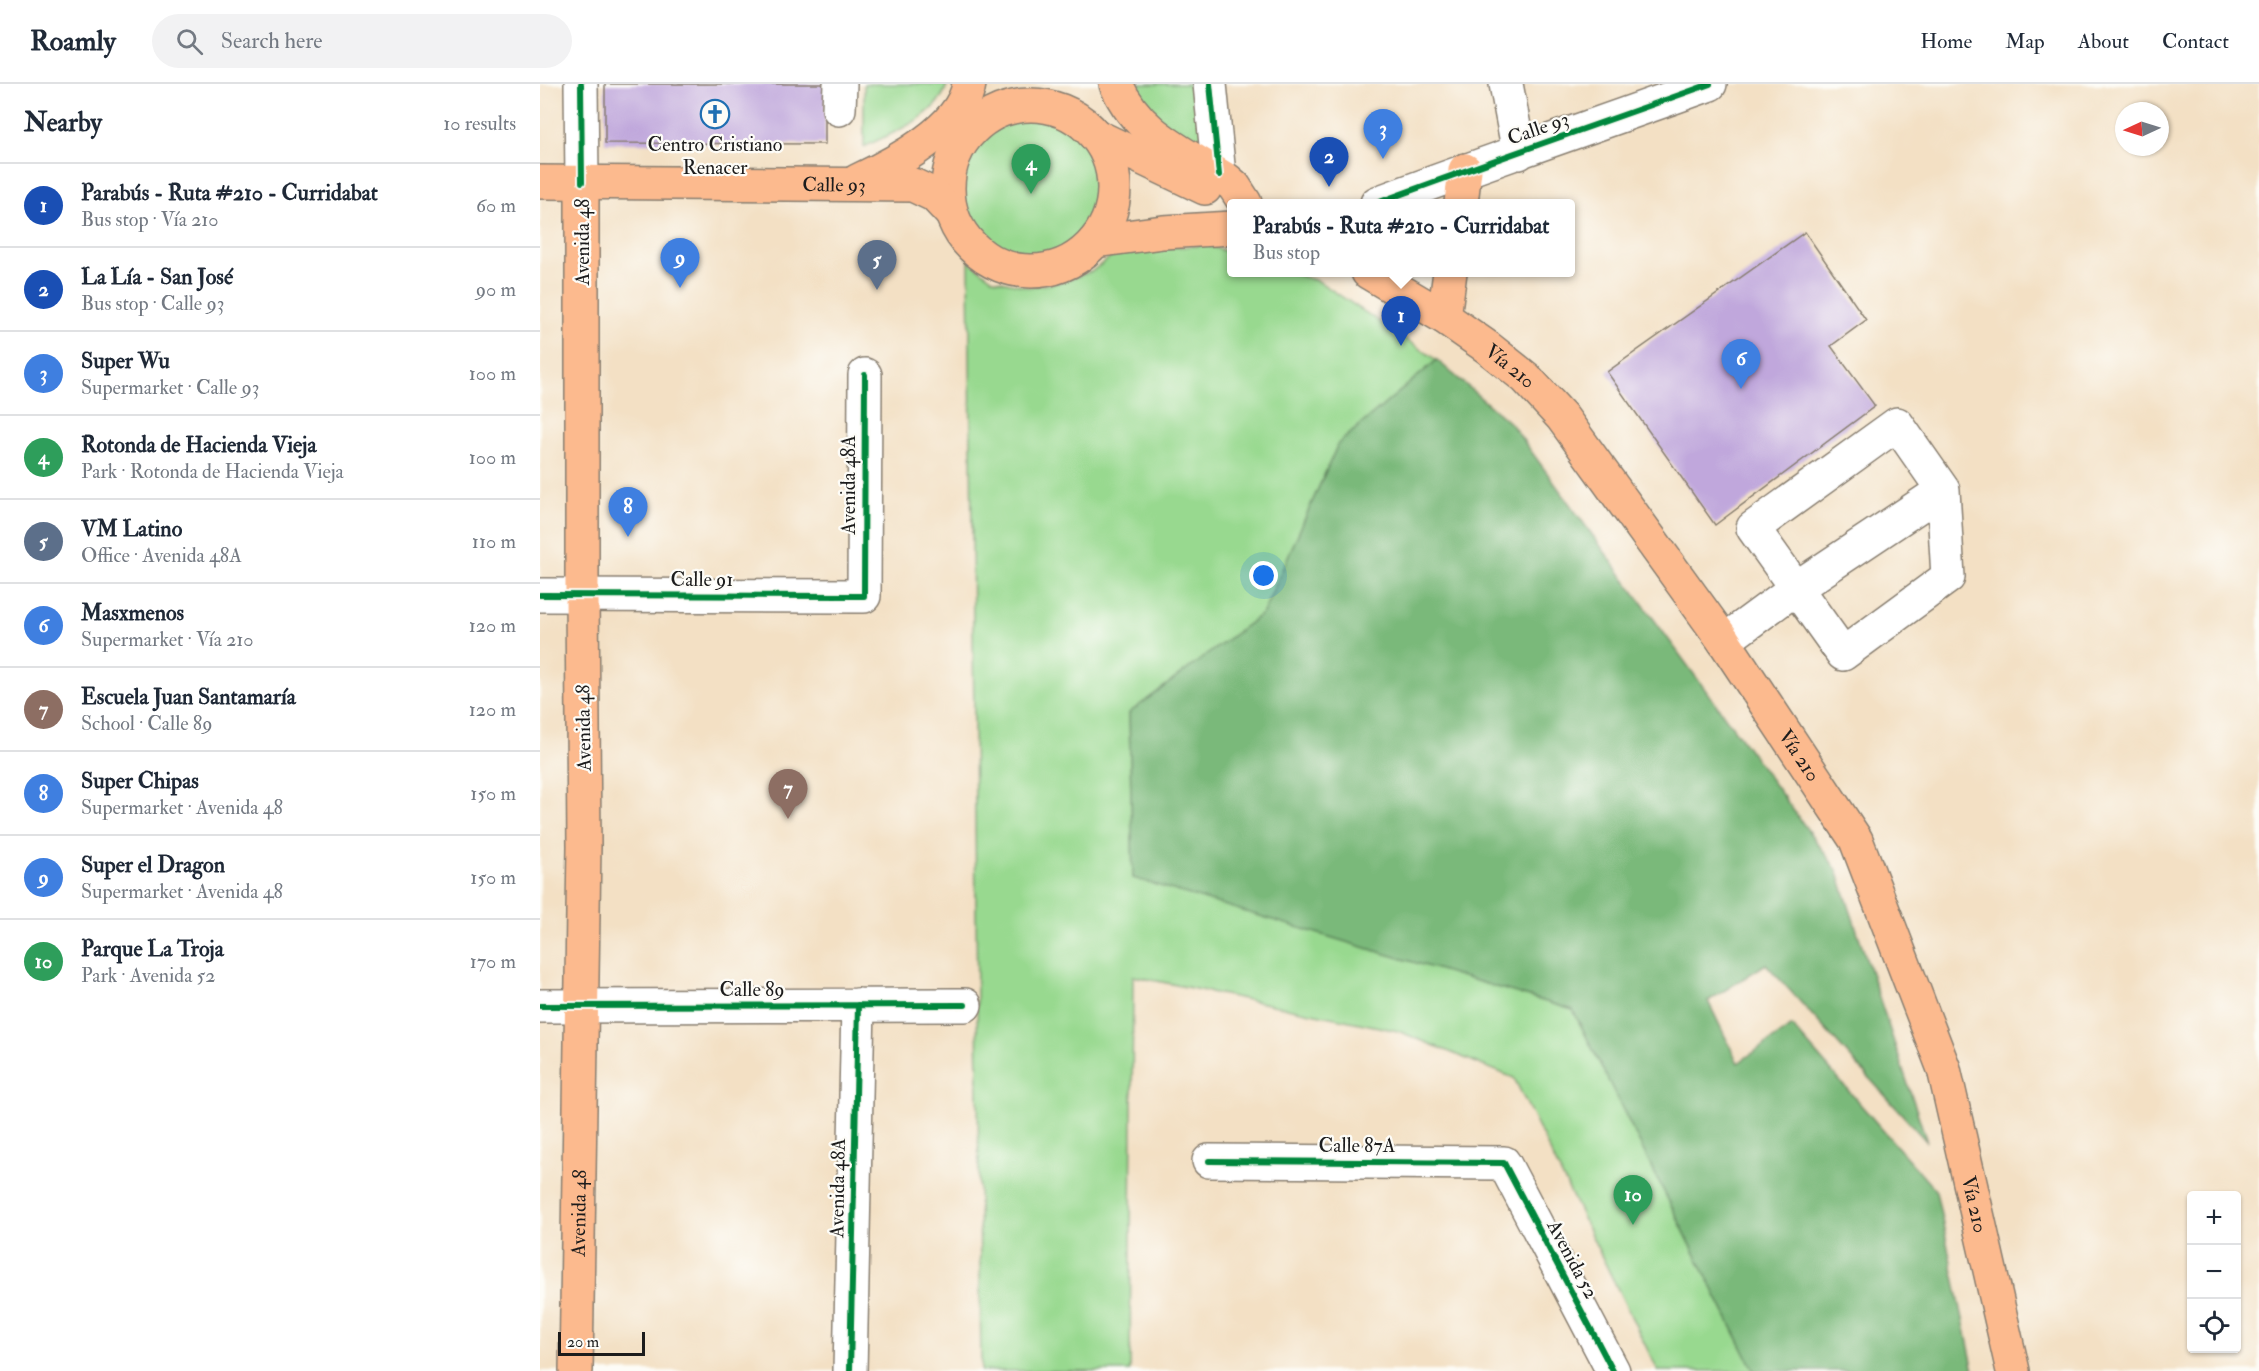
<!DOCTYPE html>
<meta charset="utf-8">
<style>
body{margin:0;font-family:"IM FELL Double Pica",serif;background:#f2f2f3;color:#1f2937}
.controls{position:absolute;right:18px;bottom:18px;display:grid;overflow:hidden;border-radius:6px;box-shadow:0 2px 4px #0004}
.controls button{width:54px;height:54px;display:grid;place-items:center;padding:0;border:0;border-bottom:2px solid #e0e1e3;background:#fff;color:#1f2937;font:30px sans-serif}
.compass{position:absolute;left:1575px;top:18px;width:54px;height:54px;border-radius:50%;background:#fff;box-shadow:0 2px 4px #0004;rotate:266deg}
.scale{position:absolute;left:18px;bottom:15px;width:87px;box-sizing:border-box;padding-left:6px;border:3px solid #1c1c1c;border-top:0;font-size:16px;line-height:21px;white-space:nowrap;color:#1c1c1c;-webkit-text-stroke:4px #fdfcf7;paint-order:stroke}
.you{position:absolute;left:724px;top:492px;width:21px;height:21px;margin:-15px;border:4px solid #fff;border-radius:50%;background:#1a73e8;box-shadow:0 0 0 9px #1a73e833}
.badge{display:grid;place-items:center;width:39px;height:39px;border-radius:50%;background:#1f6fb2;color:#fff;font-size:20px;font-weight:700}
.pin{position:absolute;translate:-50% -50px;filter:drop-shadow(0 2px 3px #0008)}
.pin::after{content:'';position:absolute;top:32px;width:21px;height:18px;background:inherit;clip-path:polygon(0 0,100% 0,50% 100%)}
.popup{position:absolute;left:687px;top:115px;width:348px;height:78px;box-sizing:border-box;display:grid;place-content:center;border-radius:6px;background:#fff;filter:drop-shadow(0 2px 4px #0005);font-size:20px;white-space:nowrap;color:#747a83}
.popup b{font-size:22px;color:#1f2937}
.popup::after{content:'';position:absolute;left:50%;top:100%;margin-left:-12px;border:12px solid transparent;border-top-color:#fff}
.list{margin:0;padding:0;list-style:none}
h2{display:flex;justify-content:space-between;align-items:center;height:78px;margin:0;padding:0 24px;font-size:26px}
h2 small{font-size:20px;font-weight:400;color:#747a83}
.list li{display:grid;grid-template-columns:39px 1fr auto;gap:18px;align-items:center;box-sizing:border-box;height:84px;padding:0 24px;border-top:2px solid #e0e1e3}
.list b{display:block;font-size:22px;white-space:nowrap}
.list p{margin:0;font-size:20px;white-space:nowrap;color:#747a83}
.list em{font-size:20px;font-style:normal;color:#747a83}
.icon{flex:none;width:33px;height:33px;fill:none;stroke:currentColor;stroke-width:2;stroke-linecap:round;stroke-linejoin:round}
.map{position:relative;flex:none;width:1719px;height:1287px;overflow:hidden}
header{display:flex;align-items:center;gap:36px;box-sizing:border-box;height:84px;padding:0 30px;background:#fff;border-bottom:2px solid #e0e1e3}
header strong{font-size:28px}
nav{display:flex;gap:33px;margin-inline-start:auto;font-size:21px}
.search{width:420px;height:54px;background:#f2f2f3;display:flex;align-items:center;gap:15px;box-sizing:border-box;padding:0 21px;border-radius:33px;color:#747a83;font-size:22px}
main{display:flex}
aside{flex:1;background:#fff}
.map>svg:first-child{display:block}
.green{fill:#98d98f;stroke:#5a7a56;stroke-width:1.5}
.forest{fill:#7ab97a;stroke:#4b6a4b;stroke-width:1.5}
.building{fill:#c0a7dc}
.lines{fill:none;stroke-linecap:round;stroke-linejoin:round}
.minor-casing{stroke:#887e70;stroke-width:36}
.major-casing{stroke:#887e70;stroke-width:36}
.minor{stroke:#fff;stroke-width:33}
.major{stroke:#fcba8e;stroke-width:33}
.cycleway-casing{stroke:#fdfcf7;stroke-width:10}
.cycleway{stroke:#00873e;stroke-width:6}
.labels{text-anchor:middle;stroke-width:4.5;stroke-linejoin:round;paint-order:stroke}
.street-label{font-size:20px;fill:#1c1c1c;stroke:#fdfcf7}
.poi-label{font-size:20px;fill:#1c1c1c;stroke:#fdfcf7}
</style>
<header>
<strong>Roamly</strong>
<div class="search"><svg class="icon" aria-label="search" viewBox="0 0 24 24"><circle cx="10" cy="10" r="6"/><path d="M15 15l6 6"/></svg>Search here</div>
<nav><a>Home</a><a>Map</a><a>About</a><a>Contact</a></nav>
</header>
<main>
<aside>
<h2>Nearby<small>10 results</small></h2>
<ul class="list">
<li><span class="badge" style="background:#1a4fb4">1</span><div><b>Parabús - Ruta #210 - Curridabat</b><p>Bus stop · Vía 210</p></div><em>60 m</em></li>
<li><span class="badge" style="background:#1a4fb4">2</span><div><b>La Lía - San José</b><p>Bus stop · Calle 93</p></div><em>90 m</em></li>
<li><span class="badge" style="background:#3f7fe0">3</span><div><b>Super Wu</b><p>Supermarket · Calle 93</p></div><em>100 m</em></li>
<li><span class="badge" style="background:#2e9e5b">4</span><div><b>Rotonda de Hacienda Vieja</b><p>Park · Rotonda de Hacienda Vieja</p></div><em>100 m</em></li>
<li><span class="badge" style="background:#5c6f8a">5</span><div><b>VM Latino</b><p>Office · Avenida 48A</p></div><em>110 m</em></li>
<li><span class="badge" style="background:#3f7fe0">6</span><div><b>Masxmenos</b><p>Supermarket · Vía 210</p></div><em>120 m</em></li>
<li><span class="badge" style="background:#8d6e63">7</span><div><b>Escuela Juan Santamaría</b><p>School · Calle 89</p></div><em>120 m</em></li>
<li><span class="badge" style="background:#3f7fe0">8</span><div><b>Super Chipas</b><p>Supermarket · Avenida 48</p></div><em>150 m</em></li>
<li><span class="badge" style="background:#3f7fe0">9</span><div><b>Super el Dragon</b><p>Supermarket · Avenida 48</p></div><em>150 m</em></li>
<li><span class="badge" style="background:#2e9e5b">10</span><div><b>Parque La Troja</b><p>Park · Avenida 52</p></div><em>170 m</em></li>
</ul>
</aside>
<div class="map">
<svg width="1719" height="1287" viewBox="0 0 1719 1287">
<rect width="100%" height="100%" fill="#fdfcf7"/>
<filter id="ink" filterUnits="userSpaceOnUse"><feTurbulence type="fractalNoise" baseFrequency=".0167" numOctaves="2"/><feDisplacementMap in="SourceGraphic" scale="12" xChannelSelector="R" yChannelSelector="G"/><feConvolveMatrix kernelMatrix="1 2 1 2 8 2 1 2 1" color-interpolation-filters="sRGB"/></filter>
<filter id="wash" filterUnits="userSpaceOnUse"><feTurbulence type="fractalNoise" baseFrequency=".008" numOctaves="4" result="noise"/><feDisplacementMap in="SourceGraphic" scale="24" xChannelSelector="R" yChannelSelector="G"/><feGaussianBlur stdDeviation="1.35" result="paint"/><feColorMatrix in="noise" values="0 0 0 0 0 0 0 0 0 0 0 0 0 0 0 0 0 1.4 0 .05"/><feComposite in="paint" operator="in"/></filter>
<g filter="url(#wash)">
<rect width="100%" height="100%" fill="#f3e0c4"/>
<path class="green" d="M324 0H407C399 33 351 49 324 63Z
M572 0H665L668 70Z
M421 104a70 70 0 1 1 140 0a70 70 0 1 1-140 0Z
M667 161 691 169 692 188 751 189 778 197 897 276 798 360 723 529 589 629 593 794 1033 926 1214 1287H1118L974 994 858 947 593 892 590 1287H441L429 177 453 195 488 203 523 198 552 187 579 167Z"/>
<path class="forest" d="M897 276 972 341 1297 786 1387 1058 1226 880 1168 917 1198 979 1252 942 1396 1107 1434 1287H1214L1033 926 593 794 589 629 723 529 798 360Z"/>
<g id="blocks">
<path class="building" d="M65 0H285V60L65 59Z
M1265 148 1326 236 1291 262 1335 322 1175 441 1067 288Z"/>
</g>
</g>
<g filter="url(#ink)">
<use href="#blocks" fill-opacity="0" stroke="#887e70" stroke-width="1.5"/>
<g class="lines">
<g class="minor-casing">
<path id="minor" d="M41 0 42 98
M670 0 679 91
M966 0 979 69
M299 25 300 0
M837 119C947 78 1059 40 1170 0
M1357 340 1403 406 1408 493 1303 570 1213 444Z
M0 511 324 512 325 291
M1184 557 1256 504 1403 406
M0 922 425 921
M669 1077 964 1079 1073 1287
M310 1287 318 921"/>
</g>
<g class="major-casing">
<g id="major">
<path d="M576 0C598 51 643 68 687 96L694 102 705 119"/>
<circle cx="491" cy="104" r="83"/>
<path d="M556 52 665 104"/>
<path d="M317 97C354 80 423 44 429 0"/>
<path id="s1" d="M0 98 373 101 394 111 411 129"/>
<path d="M921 119 925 86"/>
<path d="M555 157 623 148 692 144"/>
<path id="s2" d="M828 188 904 233 947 263 986 294 1022 333 1184 557 1316 756 1404 985 1473 1287"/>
<path d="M904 233 910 188"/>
<path id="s3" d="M36 1287 44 762 42 512V98"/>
</g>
</g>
<use href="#minor" class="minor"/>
<use href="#major" class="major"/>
<g class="cycleway-casing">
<path id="cycleway" d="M41 0 42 98
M670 0 679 91
M837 119C947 78 1059 40 1170 0
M0 511 324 512 325 291
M0 922 425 921
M669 1077 964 1079 1073 1287
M310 1287 318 921"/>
</g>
<use href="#cycleway" class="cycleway"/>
</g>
</g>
<defs>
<g id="church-ring" transform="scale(1.5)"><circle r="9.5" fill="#fdfcf7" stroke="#1f6fb2" stroke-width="1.5"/><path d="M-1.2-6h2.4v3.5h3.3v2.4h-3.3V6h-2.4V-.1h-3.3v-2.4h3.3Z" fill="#1f6fb2"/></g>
</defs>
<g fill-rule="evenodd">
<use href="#church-ring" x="175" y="30"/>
</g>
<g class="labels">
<g class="street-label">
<text transform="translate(998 44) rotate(-19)" y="7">Calle 93</text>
<text dy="7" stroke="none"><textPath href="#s1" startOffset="294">Calle 93</textPath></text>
<text transform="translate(42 158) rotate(-90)" y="7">Avenida 48</text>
<text dy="7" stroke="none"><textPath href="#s2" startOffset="171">Vía 210</textPath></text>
<text transform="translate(308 401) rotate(-90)" y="7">Avenida 48A</text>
<text x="162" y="502">Calle 91</text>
<text transform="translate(43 644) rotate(-91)" y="7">Avenida 48</text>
<text dy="7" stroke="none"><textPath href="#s2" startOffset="657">Vía 210</textPath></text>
<text x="212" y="912">Calle 89</text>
<text x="817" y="1068">Calle 87A</text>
<text transform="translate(297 1104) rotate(-89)" y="7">Avenida 48A</text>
<text dy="7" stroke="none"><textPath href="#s2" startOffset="1143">Vía 210</textPath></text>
<text dy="7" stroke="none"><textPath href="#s3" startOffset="158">Avenida 48</textPath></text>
<text transform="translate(1033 1175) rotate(62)" y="7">Avenida 52</text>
</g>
<g class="poi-label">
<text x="175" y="67">Centro Cristiano<tspan x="175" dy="23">Renacer</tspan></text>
</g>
</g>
</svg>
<div class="controls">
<button>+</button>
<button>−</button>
<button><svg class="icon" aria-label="locate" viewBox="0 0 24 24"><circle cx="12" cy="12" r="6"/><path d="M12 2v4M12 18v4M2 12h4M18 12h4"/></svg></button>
</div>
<svg class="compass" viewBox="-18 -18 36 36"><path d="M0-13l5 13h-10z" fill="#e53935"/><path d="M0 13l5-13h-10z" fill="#747a83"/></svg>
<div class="scale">20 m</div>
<div class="you"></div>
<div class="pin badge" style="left:861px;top:262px;background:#1a4fb4">1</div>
<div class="popup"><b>Parabús - Ruta #210 - Curridabat</b>Bus stop</div>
<div class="pin badge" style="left:789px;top:103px;background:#1a4fb4">2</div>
<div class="pin badge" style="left:843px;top:75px;background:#3f7fe0">3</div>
<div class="pin badge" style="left:491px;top:110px;background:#2e9e5b">4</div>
<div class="pin badge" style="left:337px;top:206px;background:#5c6f8a">5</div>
<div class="pin badge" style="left:1201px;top:305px;background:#3f7fe0">6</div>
<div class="pin badge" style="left:248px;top:735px;background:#8d6e63">7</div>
<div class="pin badge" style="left:88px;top:453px;background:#3f7fe0">8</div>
<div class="pin badge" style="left:140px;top:204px;background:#3f7fe0">9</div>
<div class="pin badge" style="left:1093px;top:1141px;background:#2e9e5b">10</div>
</div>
</main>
